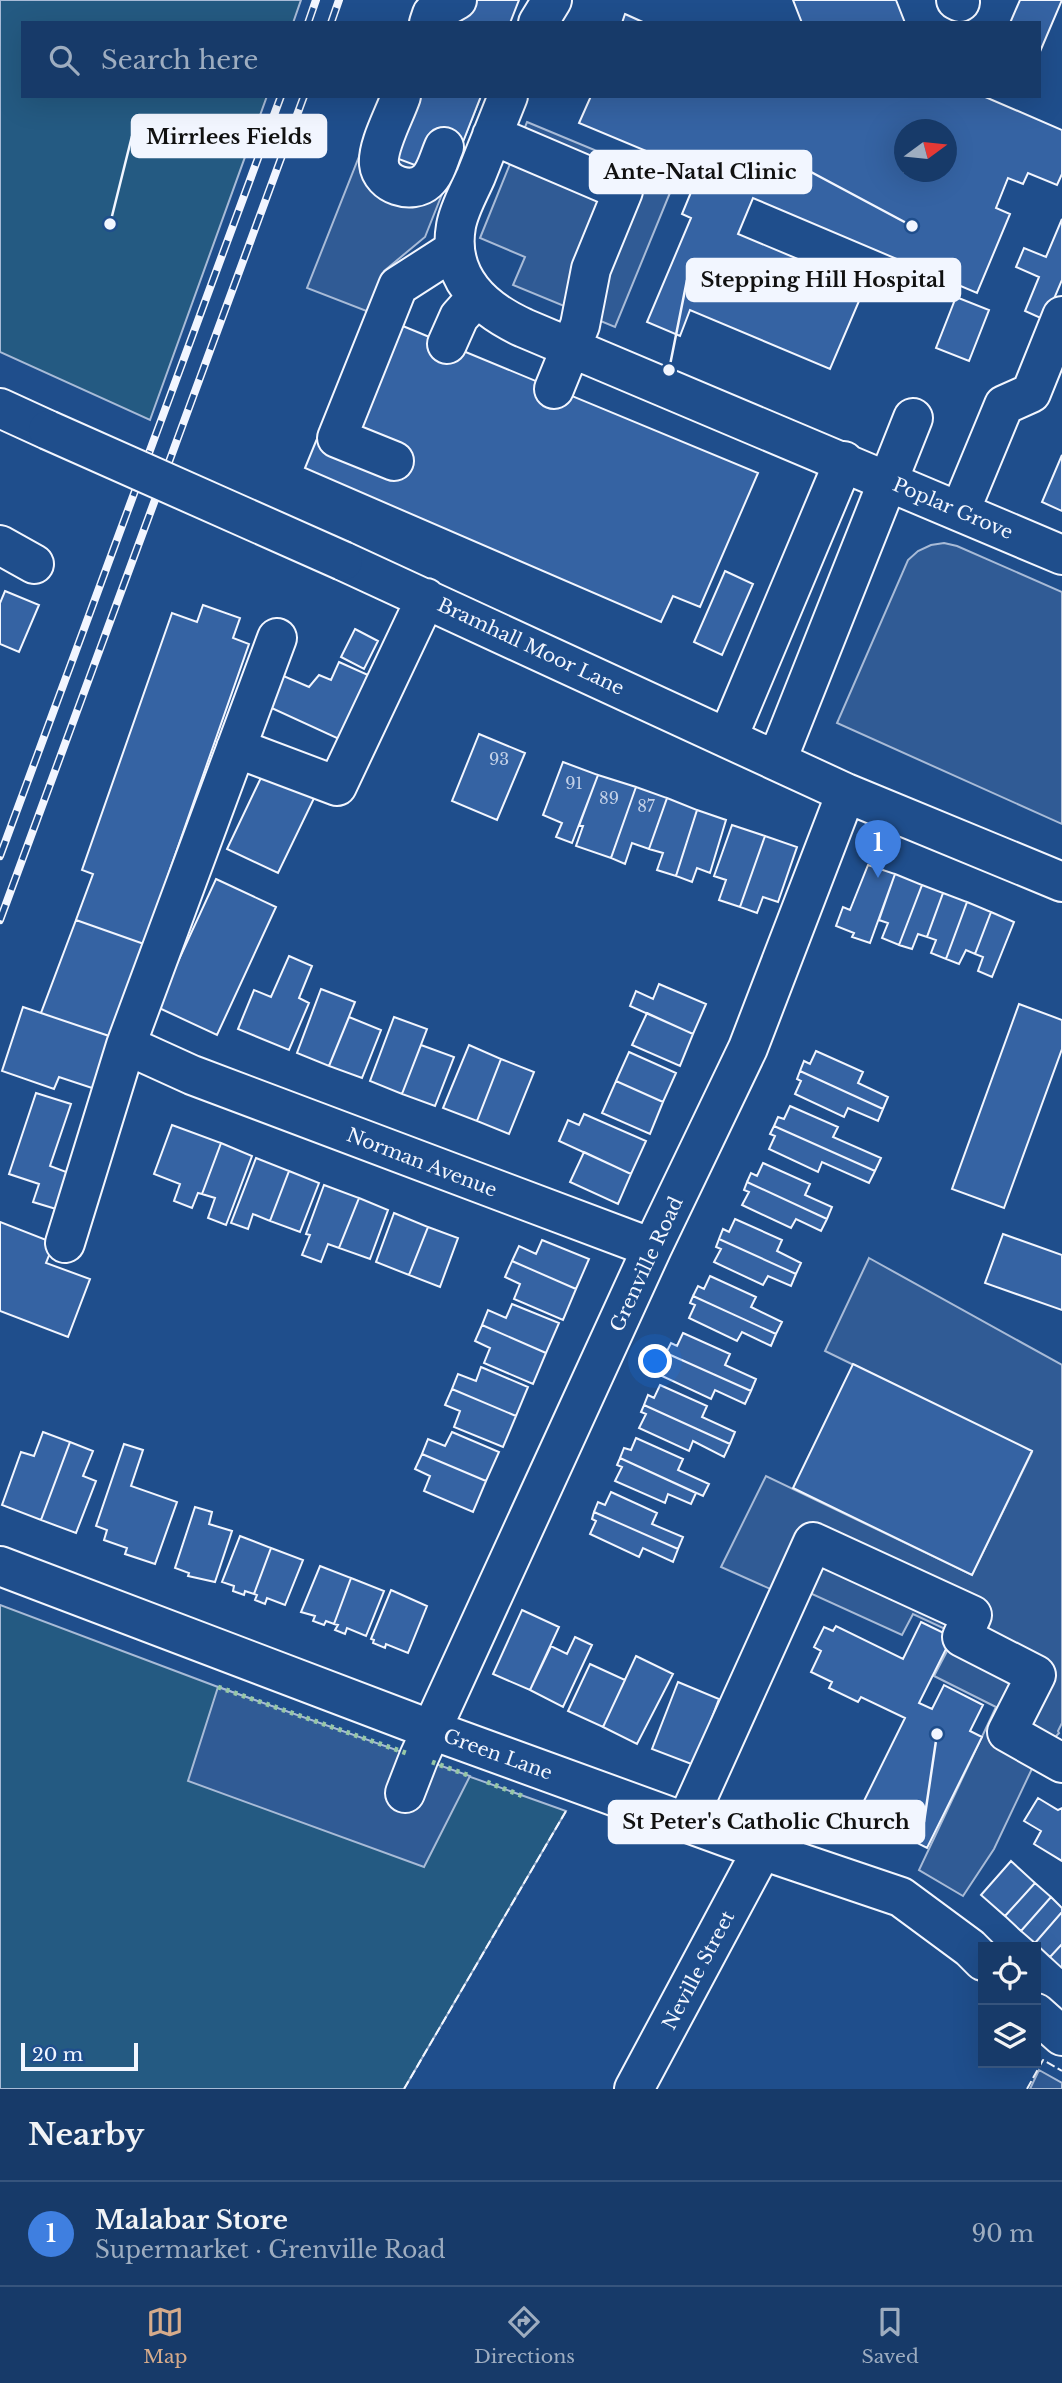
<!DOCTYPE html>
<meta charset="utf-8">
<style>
body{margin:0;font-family:"Libre Baskerville",serif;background:#244571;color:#f1f3f6}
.controls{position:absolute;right:21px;bottom:21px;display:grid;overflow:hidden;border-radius:0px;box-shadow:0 7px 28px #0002}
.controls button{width:63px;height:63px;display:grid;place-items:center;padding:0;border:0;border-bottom:2px solid #36547d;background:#173a69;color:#f1f3f6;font:35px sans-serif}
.compass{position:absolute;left:894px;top:119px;width:63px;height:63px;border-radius:50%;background:#173a69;box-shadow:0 7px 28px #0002;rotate:75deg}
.scale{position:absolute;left:21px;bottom:18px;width:117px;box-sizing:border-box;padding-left:7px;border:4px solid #f2f6ff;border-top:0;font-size:19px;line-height:24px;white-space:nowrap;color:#f2f6ff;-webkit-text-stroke:5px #1f4e8c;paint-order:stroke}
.you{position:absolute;left:656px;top:1362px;width:24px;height:24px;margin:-18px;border:5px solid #fff;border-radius:50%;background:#1a73e8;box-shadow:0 0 0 10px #1a73e833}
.badge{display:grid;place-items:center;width:46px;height:46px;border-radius:50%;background:#d6ab8b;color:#fff;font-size:23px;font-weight:700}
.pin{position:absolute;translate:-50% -58px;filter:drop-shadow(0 2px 4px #0008)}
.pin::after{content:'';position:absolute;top:37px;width:24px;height:21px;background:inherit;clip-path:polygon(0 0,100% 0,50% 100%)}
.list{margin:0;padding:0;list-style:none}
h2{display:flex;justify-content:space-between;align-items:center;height:91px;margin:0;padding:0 28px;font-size:30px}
h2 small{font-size:23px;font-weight:400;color:#9eadc0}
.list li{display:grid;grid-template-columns:46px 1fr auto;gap:21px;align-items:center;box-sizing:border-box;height:105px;padding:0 28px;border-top:2px solid #36547d}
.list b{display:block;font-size:26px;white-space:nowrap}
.list p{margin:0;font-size:23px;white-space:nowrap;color:#9eadc0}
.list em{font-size:23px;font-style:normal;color:#9eadc0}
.icon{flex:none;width:38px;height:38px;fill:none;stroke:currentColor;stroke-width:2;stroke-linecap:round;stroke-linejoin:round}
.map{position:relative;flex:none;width:1062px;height:2089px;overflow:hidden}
.search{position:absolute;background:#173a69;box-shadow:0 7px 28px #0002;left:21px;right:21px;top:21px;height:77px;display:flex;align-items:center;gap:18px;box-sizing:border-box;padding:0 24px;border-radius:0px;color:#9eadc0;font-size:26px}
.sheet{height:196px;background:#173a69}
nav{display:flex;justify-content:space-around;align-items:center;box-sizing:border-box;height:98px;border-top:2px solid #36547d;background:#173a69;font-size:19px;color:#9eadc0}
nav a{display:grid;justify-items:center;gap:4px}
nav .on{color:#d6ab8b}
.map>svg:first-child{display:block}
.green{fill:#245a82;stroke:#a8bbd7;stroke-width:2}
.parking{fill:#305b95;stroke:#a8bbd7;stroke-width:2}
.building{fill:#3563a3;stroke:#f2f6ff;stroke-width:2;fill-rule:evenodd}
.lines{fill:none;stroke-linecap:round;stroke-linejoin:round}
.minor-casing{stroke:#f2f6ff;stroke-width:42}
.minor{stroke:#1f4e8c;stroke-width:38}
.rail-casing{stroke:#f2f6ff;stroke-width:8}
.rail{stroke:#1f4e8c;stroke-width:5;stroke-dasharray:16;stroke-linecap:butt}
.minor-bridge-casing{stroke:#f2f6ff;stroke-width:42;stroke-linecap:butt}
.minor-bridge{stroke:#1f4e8c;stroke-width:38}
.hedge{stroke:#97c8a6;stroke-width:5;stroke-dasharray:3.5 5;stroke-linecap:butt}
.fence{stroke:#f2f6ff;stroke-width:2;stroke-dasharray:9 3.5;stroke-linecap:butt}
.labels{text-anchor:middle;stroke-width:5;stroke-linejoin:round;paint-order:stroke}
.number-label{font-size:16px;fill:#c3d1e8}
.street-label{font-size:19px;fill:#f2f6ff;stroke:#1f4e8c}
.leader{fill:none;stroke:#f2f6ff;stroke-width:2.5}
.callout-dot{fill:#f2f6ff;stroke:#1f4e8c;stroke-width:2.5}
.callout{fill:#f2f6ff;stroke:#f2f6ff;stroke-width:2.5}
.callout-label{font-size:21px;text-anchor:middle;font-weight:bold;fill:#111}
</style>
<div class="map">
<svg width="1062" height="2089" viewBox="0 0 1062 2089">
<rect width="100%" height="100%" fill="#1f4e8c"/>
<path class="green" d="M0 0H301L293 23H23V96H267L150 420 0 352Z
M0 1605 218 1687 566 1811 404 2089H0Z"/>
<path class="parking" d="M383 96H481L425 237 384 271 369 312 307 288Z
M527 122 674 183 615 327 513 285 525 257 480 238Z
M944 543 957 546 1062 592V824L837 723 908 560 918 551 931 545Z
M869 1258 1062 1365V1723L1058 1731 1059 1733 1038 1756 994 1849 963 1896 919 1870 996 1707 934 1676 956 1634 913 1614 902 1635 810 1593 804 1604 721 1567 766 1476 972 1575 1032 1452 825 1351Z
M218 1687 470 1776 424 1867 188 1781Z
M1039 2070 1062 2083V2089H1030Z"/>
<path class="building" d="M422 0H519L510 23H413Z
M793 0H896L905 23H802Z
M1020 0H1062L1039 54V23H1010Z
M625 14 645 23H622Z
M383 96H481L459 152 420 167 364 146Z
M591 96H983L1062 130V174L1057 185 1028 173 1023 184 1008 178 996 208 1010 214 977 293 753 198 738 234 865 287 830 369 690 310 680 336 647 322 691 218 682 214 699 173 579 123ZM904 130H946V172H904Z
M1062 219V280L1045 320 1025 311 1039 277 1016 267 1024 248 1046 257Z
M956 297 989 310 969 361 936 348Z
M369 312 758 473 700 607 673 596 661 622 305 468Z
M1062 455V511L1042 502Z
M725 571 753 584 722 655 694 642Z
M5 591 39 605 19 652 0 644V603Z
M203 605 240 618 233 638 249 644 144 944 76 920 93 874 82 870 172 613 197 622Z
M355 629 378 641 364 669 341 657Z
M339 662 368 675 339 739 265 705 279 674 309 687 319 675 331 680Z
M479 734 525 753 497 820 452 801Z
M563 762 598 775 572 843 556 837 562 823 543 815Z
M267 765 318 790 278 873 227 849Z
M598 775 636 787 611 858 576 846 583 826H579Z
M636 787 667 798 649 849 632 843 625 864 611 858Z
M667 798 697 810 676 876 657 870 663 853 649 849Z
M697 810 726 820 710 873 697 868 692 882 676 876Z
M732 825 765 836 740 907 719 900 726 880 714 876Z
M765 836 797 847 778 902 763 897 757 913 740 907Z
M868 865 895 874 870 943 852 937 854 933 836 926 843 907 850 910Z
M895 874 922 885 899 945 882 938 888 923 879 920Z
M216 879 276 907 217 1035 157 1007Z
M922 885 943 893 927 937 918 934 912 949 899 945Z
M943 893 967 902 946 959 931 953 936 940 927 937Z
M967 902 991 912 975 954 966 950 959 964 946 959Z
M991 912 1014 922 992 977 978 971 983 957 975 954Z
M76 920 144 944 115 1038 41 1013Z
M289 956 312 966 299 998 309 1003 289 1050 238 1029 254 990 271 997Z
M659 984 706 1004 693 1034 630 1006 636 991 653 999Z
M321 989 355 1002 329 1066 297 1053Z
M1019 1004 1062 1020V1049L1004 1208 952 1189Z
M23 1007 115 1038 98 1090 59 1077 54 1089 2 1071Z
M647 1013 693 1034 680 1066 632 1045Z
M349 1017 381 1030 362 1078 329 1066Z
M394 1017 427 1029 402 1094 370 1081Z
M421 1045 454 1057 435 1106 402 1094Z
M469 1045 501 1059 477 1121 443 1108Z
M816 1051 863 1072 858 1083 888 1097 883 1109 800 1071 804 1061 810 1064Z
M629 1052 676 1073 663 1102 616 1081Z
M501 1059 534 1072 509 1134 477 1121Z
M800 1071 883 1109 878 1121 848 1108 844 1117 795 1094 801 1081 797 1079Z
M616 1081 663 1102 650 1134 602 1113Z
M36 1093 71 1104 50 1166 69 1173 56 1209 33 1202 39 1184 9 1174Z
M790 1106 838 1127 833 1137 881 1158 875 1171 774 1126 778 1117 784 1119Z
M584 1114 646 1141 631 1174 559 1141 568 1120 579 1125Z
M172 1125 221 1143 202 1194 198 1193 192 1208 174 1201 180 1184 154 1174Z
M774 1126 875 1171 869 1183 822 1162 818 1172 769 1149 775 1136 770 1134Z
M221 1143 252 1156 226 1225 208 1218 215 1198 202 1194Z
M584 1152 631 1174 618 1204 570 1182Z
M256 1158 289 1171 270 1221 253 1214 248 1229 231 1223Z
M763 1163 810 1184 805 1195 832 1207 827 1219 747 1182 751 1173 757 1176Z
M289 1171 319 1183 300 1232 270 1221Z
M747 1182 827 1219 821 1231 796 1219 791 1228 742 1205 749 1192 744 1190Z
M324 1185 359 1198 339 1248 328 1244 321 1262 302 1255 310 1235 306 1234Z
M359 1198 388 1210 370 1259 339 1248Z
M394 1213 428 1227 409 1275 376 1262Z
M735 1219 782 1240 777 1251 801 1263 796 1274 719 1239 723 1229 729 1232Z
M0 1222 54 1243 46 1263 90 1279 68 1337 0 1311Z
M428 1227 458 1238 440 1287 409 1275Z
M1003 1234 1062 1255V1310L985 1283Z
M719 1239 796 1274 791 1286 768 1276 763 1285 714 1262 721 1249 716 1247Z
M542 1240 589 1259 576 1289 512 1261 519 1246 536 1254Z
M512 1261 576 1289 563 1320 514 1299 520 1284 505 1277Z
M710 1276 756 1297 751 1307 782 1322 776 1334 693 1296 698 1286 704 1289Z
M693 1296 776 1334 771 1346 742 1332 737 1341 689 1318 695 1305 690 1303Z
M512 1304 559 1323 546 1353 482 1325 488 1310 506 1318Z
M482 1325 546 1353 533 1384 484 1363 490 1348 475 1341Z
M683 1333 730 1354 725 1365 756 1379 751 1391 666 1353 671 1343 677 1346Z
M666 1353 751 1391 745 1404 715 1390 711 1399 662 1376 668 1363 664 1360Z
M853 1364 1032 1451 972 1575 793 1488Z
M481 1367 528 1387 516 1416 452 1389 458 1374 476 1381Z
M660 1385 707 1406 702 1417 735 1432 730 1444 644 1405 648 1395 654 1398Z
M452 1389 516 1416 503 1447 454 1427 460 1411 445 1405Z
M644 1405 730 1444 724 1457 693 1441 689 1451 639 1428 646 1414 641 1412Z
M43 1432 70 1442 41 1520 2 1505 21 1452 34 1456Z
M452 1432 499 1452 486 1481 422 1454 428 1439 445 1446Z
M636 1438 683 1459 678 1470 709 1484 703 1496 620 1458 624 1448 631 1450Z
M70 1442 93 1451 83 1476 96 1481 76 1533 41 1520Z
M124 1444 143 1450 131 1486 177 1502 155 1564 125 1554 127 1548 104 1540 107 1530 96 1526Z
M422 1454 486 1481 473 1512 424 1491 430 1476 415 1469Z
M620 1458 696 1493 691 1504 668 1494 665 1503 615 1481 622 1467 617 1465Z
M611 1492 657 1513 652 1524 683 1537 678 1549 594 1512 598 1502 605 1505Z
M195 1507 212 1512 209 1524 232 1531 215 1582 188 1576 189 1573 175 1568Z
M594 1512 678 1549 673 1562 643 1548 639 1557 590 1534 596 1521 592 1519Z
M240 1536 271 1548 254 1594 245 1591 244 1595 233 1591 234 1586 222 1582Z
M271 1548 303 1560 285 1605 267 1598 265 1604 255 1600 257 1595 254 1594Z
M320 1566 351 1578 334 1624 326 1621 324 1625 313 1621 315 1616 301 1612Z
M351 1578 384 1591 366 1636 347 1628 345 1634 335 1630 338 1625 334 1624Z
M391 1590 427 1606 408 1653 386 1644 385 1648 373 1643 374 1640 371 1639Z
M522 1610 559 1627 530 1690 493 1674Z
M921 1622 952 1637 919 1703 932 1709 944 1685 983 1705 970 1731 982 1737 927 1848 858 1813 905 1718 861 1697 858 1702 829 1688 832 1682 811 1672 821 1651 814 1647 824 1627 833 1631 836 1626 903 1659Z
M575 1637 592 1645 563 1707 530 1690 551 1646 567 1654Z
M636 1656 673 1674 637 1744 603 1727Z
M590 1664 625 1680 603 1727 568 1711Z
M678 1682 719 1699 694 1765 652 1749Z
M1038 1798 1058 1810 1062 1808V1861L1034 1844 1041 1831 1024 1821Z
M1011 1861 1035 1883 1005 1916 981 1895Z
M1035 1883 1051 1897 1021 1931 1005 1916Z
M1051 1897 1062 1908V1912L1035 1943 1021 1931Z
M1062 1912V1944L1050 1957 1035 1943Z
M1062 1944V1968L1050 1957Z"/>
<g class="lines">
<g class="minor-casing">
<path id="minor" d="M956 0 960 2
M429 23 432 14 457 0
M538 23 552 0
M401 96C395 114 377 146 379 164 381 185 412 195 427 181 436 173 439 158 444 147
M508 96C497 123 487 149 476 176 469 192 459 209 456 226 447 277 482 309 524 328L1062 555
M492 135 623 191 591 269 580 325 554 389
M447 344 459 317 476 298
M0 408 48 430
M394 461 337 438 398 286 454 250
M960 511 1004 405 1031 393 1062 316
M0 545 34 564
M343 561 846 793 1062 882
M728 737 844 461
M236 748 337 786 426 598
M777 760 913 418
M126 1045 192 1075 652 1248
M65 1243 126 1045 277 638
M0 1566 432 1730 762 1850 901 1897 970 1948 983 1961
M405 1793 419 1757 652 1248 748 1048 846 793
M686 1823 813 1542 972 1615 962 1637 1036 1675 1007 1732 1062 1763
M1036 2013 1062 2036
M634 2089 762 1850"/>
</g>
<use href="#minor" class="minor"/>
<g class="rail-casing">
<path id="rail" d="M308 23 316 0
M331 23 339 0
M0 856 281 96
M0 920 304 96"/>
</g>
<use href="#rail" class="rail"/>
<g class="minor-bridge-casing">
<path id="minor-bridge" d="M48 430 343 561"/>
</g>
<use href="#minor-bridge" class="minor-bridge"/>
<path class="hedge" d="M218 1687 406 1753
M432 1762 470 1776
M487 1782 525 1797"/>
<path class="fence" d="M404 2089 566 1811
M1027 2089 1043 2060 1062 2071"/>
</g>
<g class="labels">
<g class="number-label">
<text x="499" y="765">93</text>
<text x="574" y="789">91</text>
<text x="609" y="804">89</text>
<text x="646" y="812">87</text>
</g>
<g class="street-label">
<text transform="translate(953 508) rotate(23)" y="7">Poplar Grove</text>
<text transform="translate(531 646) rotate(25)" y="7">Bramhall Moor Lane</text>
<text transform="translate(422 1162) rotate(21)" y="7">Norman Avenue</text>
<text transform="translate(646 1264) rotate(-65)" y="7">Grenville Road</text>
<text transform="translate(498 1754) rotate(20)" y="7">Green Lane</text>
<text transform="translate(698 1970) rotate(-62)" y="7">Neville Street</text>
</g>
</g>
<path class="leader" d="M110 224L132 136M912 226L811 172M669 370L687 280M937 1734L924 1822"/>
<g class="callout-dot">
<circle cx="110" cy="224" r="7"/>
<circle cx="912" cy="226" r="7"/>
<circle cx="669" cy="370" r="7"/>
<circle cx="937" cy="1734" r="7"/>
</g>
<g class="callout">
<rect x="132" y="115" width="194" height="42" rx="7"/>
<rect x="590" y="151" width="221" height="42" rx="7"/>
<rect x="687" y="259" width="273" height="42" rx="7"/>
<rect x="609" y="1801" width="315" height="42" rx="7"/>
</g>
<g class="callout-label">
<text x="229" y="144">Mirrlees Fields</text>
<text x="700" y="179">Ante-Natal Clinic</text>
<text x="823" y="287">Stepping Hill Hospital</text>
<text x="766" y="1829">St Peter's Catholic Church</text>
</g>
</svg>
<div class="controls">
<button><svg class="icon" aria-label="locate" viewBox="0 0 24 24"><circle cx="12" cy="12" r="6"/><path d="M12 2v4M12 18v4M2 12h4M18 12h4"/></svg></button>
<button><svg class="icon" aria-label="layers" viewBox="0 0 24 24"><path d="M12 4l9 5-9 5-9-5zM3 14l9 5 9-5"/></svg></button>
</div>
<svg class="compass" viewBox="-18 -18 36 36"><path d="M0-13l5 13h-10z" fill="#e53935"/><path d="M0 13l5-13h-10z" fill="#9eadc0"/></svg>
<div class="scale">20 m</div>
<div class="you"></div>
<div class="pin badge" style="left:878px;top:878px;background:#3f7fe0">1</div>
<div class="search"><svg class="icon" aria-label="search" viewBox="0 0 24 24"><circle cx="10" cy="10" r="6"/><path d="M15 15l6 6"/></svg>Search here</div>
</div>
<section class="sheet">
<h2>Nearby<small></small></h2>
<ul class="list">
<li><span class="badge" style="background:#3f7fe0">1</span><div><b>Malabar Store</b><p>Supermarket · Grenville Road</p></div><em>90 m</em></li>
</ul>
</section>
<nav>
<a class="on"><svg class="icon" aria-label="map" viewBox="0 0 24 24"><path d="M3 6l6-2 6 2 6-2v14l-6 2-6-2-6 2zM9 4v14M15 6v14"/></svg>Map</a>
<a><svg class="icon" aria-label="directions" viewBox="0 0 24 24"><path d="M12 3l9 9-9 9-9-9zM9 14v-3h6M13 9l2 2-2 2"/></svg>Directions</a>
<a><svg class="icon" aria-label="saved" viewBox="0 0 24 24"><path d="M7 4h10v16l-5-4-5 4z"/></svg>Saved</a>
</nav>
